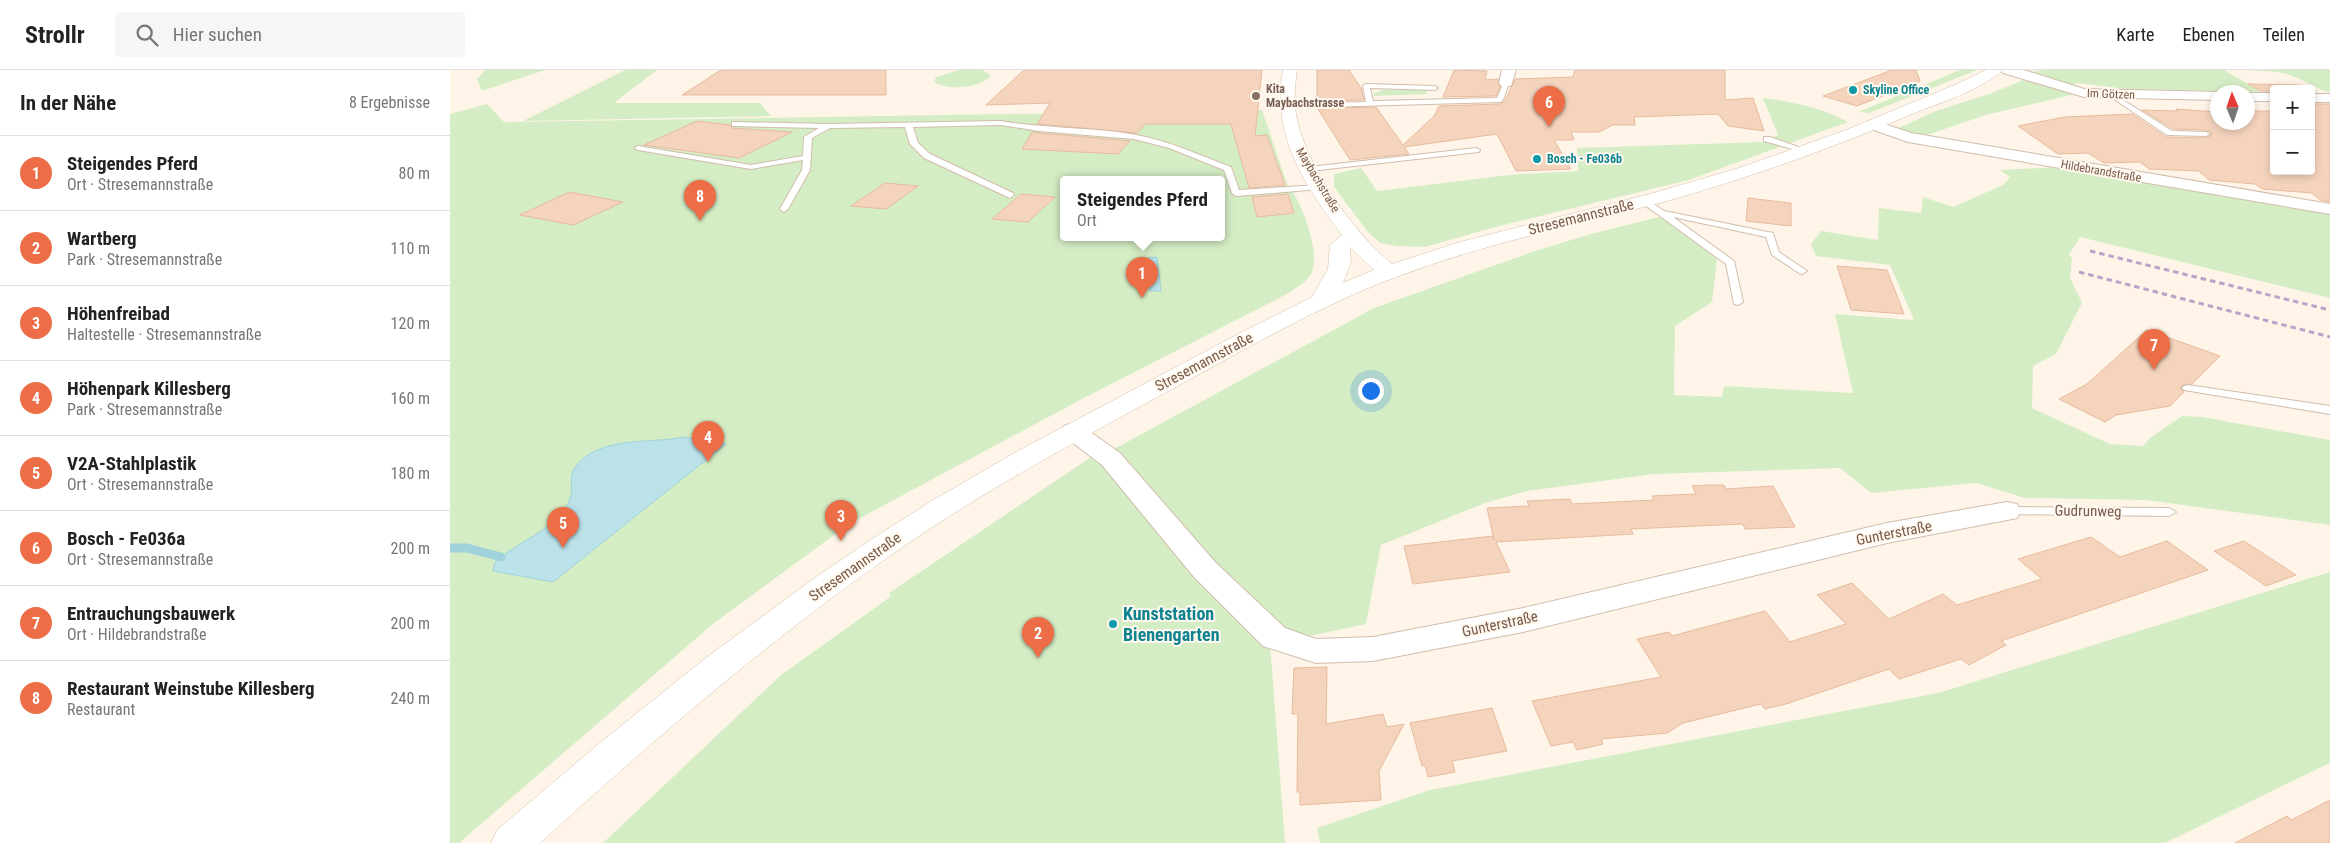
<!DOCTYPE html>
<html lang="de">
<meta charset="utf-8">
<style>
body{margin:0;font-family:"Roboto Condensed",sans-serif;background:#f6f6f6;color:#222}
.controls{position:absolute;right:15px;top:15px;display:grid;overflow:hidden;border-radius:5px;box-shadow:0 2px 8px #0003}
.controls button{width:45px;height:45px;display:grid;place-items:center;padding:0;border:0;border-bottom:1px solid #e0e0e0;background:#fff;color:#222;font:25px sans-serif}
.compass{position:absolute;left:1760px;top:15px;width:45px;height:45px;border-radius:50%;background:#fff;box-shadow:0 2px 8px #0003;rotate:358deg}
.you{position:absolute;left:920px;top:320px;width:18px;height:18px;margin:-12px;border:4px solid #fff;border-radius:50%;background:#1a73e8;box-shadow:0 0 0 8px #1a73e833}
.badge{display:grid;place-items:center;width:32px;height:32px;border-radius:50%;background:#ed6d47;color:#fff;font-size:16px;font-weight:700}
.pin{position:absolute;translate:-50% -41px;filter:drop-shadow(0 1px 2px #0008)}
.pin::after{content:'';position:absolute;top:26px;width:18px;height:15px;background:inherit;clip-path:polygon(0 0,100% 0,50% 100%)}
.popup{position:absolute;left:610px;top:106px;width:165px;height:65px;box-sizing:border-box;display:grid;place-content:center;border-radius:5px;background:#fff;filter:drop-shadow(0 1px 4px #0005);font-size:16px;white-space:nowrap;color:#767676}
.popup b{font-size:19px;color:#222}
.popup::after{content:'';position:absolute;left:50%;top:100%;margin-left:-10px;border:10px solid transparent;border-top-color:#fff}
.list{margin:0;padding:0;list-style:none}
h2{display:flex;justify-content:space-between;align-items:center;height:65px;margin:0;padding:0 20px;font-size:21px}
h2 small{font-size:16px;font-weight:400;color:#767676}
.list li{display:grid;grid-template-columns:32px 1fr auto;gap:15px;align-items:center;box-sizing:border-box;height:75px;padding:0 20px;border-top:1px solid #e0e0e0}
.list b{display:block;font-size:19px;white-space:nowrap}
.list p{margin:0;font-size:16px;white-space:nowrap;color:#767676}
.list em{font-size:16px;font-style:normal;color:#767676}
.icon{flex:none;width:28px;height:28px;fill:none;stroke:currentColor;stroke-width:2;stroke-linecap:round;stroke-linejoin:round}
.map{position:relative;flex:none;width:1880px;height:773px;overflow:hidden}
header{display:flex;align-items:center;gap:30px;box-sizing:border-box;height:70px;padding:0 25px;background:#fff;border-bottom:1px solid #e0e0e0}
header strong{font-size:24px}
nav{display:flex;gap:28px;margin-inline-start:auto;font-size:18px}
.search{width:350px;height:45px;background:#f6f6f6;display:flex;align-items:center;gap:12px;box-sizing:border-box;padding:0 18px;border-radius:5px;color:#767676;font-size:19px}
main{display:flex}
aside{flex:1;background:#fff}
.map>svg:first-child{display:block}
.green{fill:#d5edc5;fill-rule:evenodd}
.water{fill:#bbe2e9;stroke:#a0d2db}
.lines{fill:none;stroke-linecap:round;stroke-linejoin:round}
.stream{stroke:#a0d2db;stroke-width:9}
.building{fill:#f5d4be;stroke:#e8ba9d}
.lane-casing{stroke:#d1bdac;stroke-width:2}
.street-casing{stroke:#d1bdac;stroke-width:2}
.secondary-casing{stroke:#d7bfac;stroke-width:1}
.lane{fill:#fff;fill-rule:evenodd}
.street{fill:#fff;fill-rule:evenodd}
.secondary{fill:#fff;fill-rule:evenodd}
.rail{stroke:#b8a4c9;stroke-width:3;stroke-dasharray:5.5 4;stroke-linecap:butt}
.culture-dot{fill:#0f9aa8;stroke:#fff9f0;stroke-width:2}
.education-dot{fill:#8d6e63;stroke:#fff9f0;stroke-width:2}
.labels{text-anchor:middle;stroke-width:4;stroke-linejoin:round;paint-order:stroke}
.far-education-label{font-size:12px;font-weight:bold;fill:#785e54;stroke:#fff9f0;text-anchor:start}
.far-culture-label{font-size:12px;font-weight:bold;fill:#0d838f;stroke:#fff9f0;text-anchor:start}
.far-street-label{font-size:12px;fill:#7a5b4a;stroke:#fff9f0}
.street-label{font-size:15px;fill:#7a5b4a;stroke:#fff9f0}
.near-culture-label{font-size:18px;font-weight:bold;fill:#0d838f;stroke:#fff9f0;text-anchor:start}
</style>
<header>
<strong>Strollr</strong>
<div class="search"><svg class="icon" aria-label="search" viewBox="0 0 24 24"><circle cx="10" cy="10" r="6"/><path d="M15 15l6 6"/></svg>Hier suchen</div>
<nav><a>Karte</a><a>Ebenen</a><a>Teilen</a></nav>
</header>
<main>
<aside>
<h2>In der Nähe<small>8 Ergebnisse</small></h2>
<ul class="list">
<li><span class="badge">1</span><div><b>Steigendes Pferd</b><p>Ort · Stresemannstraße</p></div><em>80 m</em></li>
<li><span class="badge">2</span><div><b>Wartberg</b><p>Park · Stresemannstraße</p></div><em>110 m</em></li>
<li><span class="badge">3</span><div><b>Höhenfreibad</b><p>Haltestelle · Stresemannstraße</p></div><em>120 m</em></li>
<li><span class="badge">4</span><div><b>Höhenpark Killesberg</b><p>Park · Stresemannstraße</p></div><em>160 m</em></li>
<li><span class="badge">5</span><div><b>V2A-Stahlplastik</b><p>Ort · Stresemannstraße</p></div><em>180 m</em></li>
<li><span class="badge">6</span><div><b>Bosch - Fe036a</b><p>Ort · Stresemannstraße</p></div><em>200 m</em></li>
<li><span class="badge">7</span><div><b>Entrauchungsbauwerk</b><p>Ort · Hildebrandstraße</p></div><em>200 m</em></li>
<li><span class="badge">8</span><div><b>Restaurant Weinstube Killesberg</b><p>Restaurant</p></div><em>240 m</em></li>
</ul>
</aside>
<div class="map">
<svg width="1880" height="773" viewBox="0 0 1880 773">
<rect width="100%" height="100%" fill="#fef5e8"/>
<path class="green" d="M35 0H95L32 21 27 9Z
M175 0H207L164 33H310L321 46 73 51Z
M509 0H533L541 6C531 18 498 21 484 12L486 7Z
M1510 0H1527L1419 43 1408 42Z
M1592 0H1880V23C1865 17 1852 9 1837 4 1823 0 1789 0 1774 0L1812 22 1675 19 1628 13 1617 17 1583 2Z
M1573 10 1625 24 1536 45 1471 67 1444 60 1486 41 1542 23Z
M933 20H976L977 24 924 26V23Z
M1313 28C1342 31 1372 38 1398 52L1239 110 1049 156 975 177 947 176 930 173 917 161 884 117V104L911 98 927 121 1059 105 1128 101 1127 78 1313 72 1328 65Z
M37 34 54 52 812 40 837 114C851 129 872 184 861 204 857 212 844 219 837 224L632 329 399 454 263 554 9 773H0V44ZM613 109H771V167H613Z
M1610 97 1880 144V228L1630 167 1619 185 1622 188 1620 208 1632 233 1606 284 1583 296 1582 338 1660 374 1693 376 1700 368 1732 346 1752 347 1880 370V455L1696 430 1575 428 1526 413 1421 423 1390 398 1204 404 1077 421 1035 433 931 475 916 554 855 567 818 551 664 379 924 238 1085 181 1141 164 1213 146 1267 189 1262 232 1225 256 1224 325 1272 327 1274 316 1403 323 1385 244 1464 250 1440 195 1366 186 1361 174 1371 161 1428 170 1429 138 1471 143 1473 127 1503 137 1553 115 1560 107 1550 100Z
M647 383 820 572 835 773H153L331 605 440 527 439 523Z
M1880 502V693L1715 773H870L867 758 980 720 1488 623Z"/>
<path class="water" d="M707 187 711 221H700L698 188Z
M234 367 276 374 103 512 43 501 45 492C64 475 89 466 107 448 113 442 119 434 121 425 123 417 119 408 124 399 146 365 201 374 234 367Z"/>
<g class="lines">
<path class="stream" d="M0 478H17L51 487"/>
</g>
<path class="building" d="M271 0H436V25H232Z
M574 0H812L805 66 817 65 835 115 799 118 781 54H695L687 63 587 54 600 33 536 35Z
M867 0H899L911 18 914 30 867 31Z
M1004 0 1037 1 1035 10 1048 9 1050 17 1046 26 993 27Z
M1125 0H1275V30L1303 28 1314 61 1278 56 1268 44 1184 47 1185 55H1163L1149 62H1121L1124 70H1104L1121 99 1066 101 1047 64 954 77 959 84 900 90 868 39 926 37 953 75 984 46 989 36 1050 34 1055 31 1065 9 1123 7Z
M1442 0H1466L1470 11 1407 36 1373 26Z
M1798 14 1850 15 1858 19H1824V21H1811Z
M1861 34H1880V132L1870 130 1862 123 1812 119 1805 114 1759 110 1749 101 1699 99 1690 92 1654 93 1638 83 1608 84 1568 56 1615 47 1682 44 1716 67 1756 68 1762 65 1761 62 1756 60 1723 59 1692 40 1728 41 1726 39 1768 42V52H1798V41H1824V101H1861Z
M247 51 280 55 282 58 342 62 289 88 194 75Z
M582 62 589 63 680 71 668 84 572 79Z
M435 113 468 116 436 139 401 136Z
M119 122 173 132 123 155 70 145Z
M571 124 605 127 578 152 542 149Z
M838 124 844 143 807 147 802 127Z
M1298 128 1341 133V156L1296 151Z
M1387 196 1437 200 1454 244 1401 240Z
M1697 260 1770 286 1742 314 1733 315 1730 318 1734 322 1720 336 1666 345 1655 352 1609 329 1637 314Z
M1261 415H1274L1276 419 1323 416 1345 457 1295 459 1293 454 1181 459 1183 464 1046 472 1060 502 963 514 954 476 1043 466 1044 470 1037 438 1079 436 1077 431 1120 429 1122 434 1204 430 1202 426 1246 424 1242 416Z
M1641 467 1670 487 1717 471 1758 500 1551 571 1556 575 1519 595 1511 589 1449 609 1439 599 1336 634 1315 639 1311 634 1233 653 1217 663 1151 669 1153 674 1127 680 1123 672 1101 676 1082 631 1211 607 1187 569 1219 562 1222 566 1315 541 1340 572 1396 554 1367 525 1402 513 1439 549 1493 524 1507 535 1592 509 1568 489Z
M1794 471 1846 505 1816 516 1764 481Z
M877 597 876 654 933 644 937 657 954 654 929 701 931 730 850 735V722H847L848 644H842L844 598Z
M1042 638 1057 681 1002 691 1005 702 978 707 975 695 972 696 960 653Z
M1880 730V773H1785L1837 746 1841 750Z"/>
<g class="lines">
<g class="lane-casing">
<path id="lane" d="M1054 12 1059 13 1053 30 1050 32 837 38 833 36 837 34 916 32 913 16 916 14 985 16 988 18 985 20 920 18 923 31 1047 28Z
M1658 23H1662L1722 61 1756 62 1760 64 1756 66 1717 65 1658 25Z
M551 51C596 59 641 57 686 65 719 71 749 85 781 97L789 120 870 115 874 117 870 119 786 126 782 123 774 100 719 78 684 69 589 61 551 55 463 57 468 73 480 84 563 123 564 125 560 128 474 88 460 74 455 57 380 58 362 68 360 100 338 139 334 142 330 139 352 100 353 90 301 99 188 80 184 78 188 76 301 95 353 86 354 67 369 58 285 56H282V52L379 54Z
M1314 67H1320L1360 81 1356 83 1314 71Z
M1026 78 1030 80 1029 82 860 101 856 99 860 97Z
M1195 128 1214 141 1323 163 1329 182 1357 201 1352 204 1349 203 1322 185 1316 167 1223 147 1284 191 1293 232 1288 235 1284 234 1276 194 1192 133V129Z
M1738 315 1880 336V344L1734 320 1732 318 1734 316Z
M1557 437 1719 438 1726 442 1719 446 1552 444 1550 441 1552 438Z"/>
</g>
<g class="street-casing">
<path id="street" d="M1052 0H1066L1061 16H1051L1049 13Z
M1551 0H1574L1634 19 1771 22H1768V30L1634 27 1553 3Z
M1798 23H1824V31H1798Z
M1861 24H1880V32H1861Z
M1423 50 1461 63 1880 134V144L1458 72 1418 58 1415 55 1418 52Z
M623 353 632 356 670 383 766 493 835 558 866 569 923 567 1073 538 1437 453 1557 432 1567 434 1571 441 1567 448 1557 450 1437 473 1073 562 923 591 866 593 813 576 744 507 652 395 614 366 610 361 614 356Z"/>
</g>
<g class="secondary-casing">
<path id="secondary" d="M833 0H847C845 16 843 33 847 49 857 98 904 163 942 194L1010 172 1200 124 1292 97 1396 60 1507 14 1536 0H1553C1527 23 1487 33 1455 47 1377 80 1298 108 1217 131 1128 155 1036 173 949 206 870 235 798 278 724 318 628 370 531 422 441 485 317 572 202 671 90 773H41L47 760 151 672 257 587 366 507 422 469 480 432 566 382 794 261 862 227 878 199 880 175 892 165C854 115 821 64 833 0ZM900 177 924 200 893 213 901 192Z"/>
</g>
<use href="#lane" class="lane"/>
<use href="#street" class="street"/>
<use href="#secondary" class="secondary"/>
<path class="rail" d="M1640 181 1880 240
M1629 202 1880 267"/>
</g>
<g class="culture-dot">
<circle cx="1403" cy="20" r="5"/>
<circle cx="1087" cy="89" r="5"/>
<circle cx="663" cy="554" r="5"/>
</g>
<circle class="education-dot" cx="806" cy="26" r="5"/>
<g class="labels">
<g class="far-education-label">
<text x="816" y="23">Kita<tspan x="816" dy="14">Maybachstrasse</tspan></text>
</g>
<g class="far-culture-label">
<text x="1413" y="24">Skyline Office</text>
<text x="1097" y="93">Bosch - Fe036b</text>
</g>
<g class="far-street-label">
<text transform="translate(1661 24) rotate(2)" y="4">Im Götzen</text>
<text transform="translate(1651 101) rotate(10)" y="4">Hildebrandstraße</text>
<text transform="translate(868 110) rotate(59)" y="4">Maybachstraße</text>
</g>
<g class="street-label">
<text transform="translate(1131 147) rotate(-14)" y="5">Stresemannstraße</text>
<text transform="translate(754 292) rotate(-28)" y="5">Stresemannstraße</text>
<text transform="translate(1638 441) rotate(1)" y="5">Gudrunweg</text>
<text transform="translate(1444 463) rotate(-11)" y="5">Gunterstraße</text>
<text transform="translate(405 497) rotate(-35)" y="5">Stresemannstraße</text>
<text transform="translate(1050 554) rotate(-12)" y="5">Gunterstraße</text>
</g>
<g class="near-culture-label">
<text x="673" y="550">Kunststation<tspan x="673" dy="21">Bienengarten</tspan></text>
</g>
</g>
</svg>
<div class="controls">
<button>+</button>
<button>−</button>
</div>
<svg class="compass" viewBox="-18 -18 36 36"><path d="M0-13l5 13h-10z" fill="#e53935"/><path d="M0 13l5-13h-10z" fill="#767676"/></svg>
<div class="you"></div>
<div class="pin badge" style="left:692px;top:228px">1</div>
<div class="popup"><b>Steigendes Pferd</b>Ort</div>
<div class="pin badge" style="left:588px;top:588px">2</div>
<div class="pin badge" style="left:391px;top:471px">3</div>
<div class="pin badge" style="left:258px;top:392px">4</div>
<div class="pin badge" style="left:113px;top:478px">5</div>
<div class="pin badge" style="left:1099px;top:57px">6</div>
<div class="pin badge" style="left:1704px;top:300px">7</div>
<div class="pin badge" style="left:250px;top:151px">8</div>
</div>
</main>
